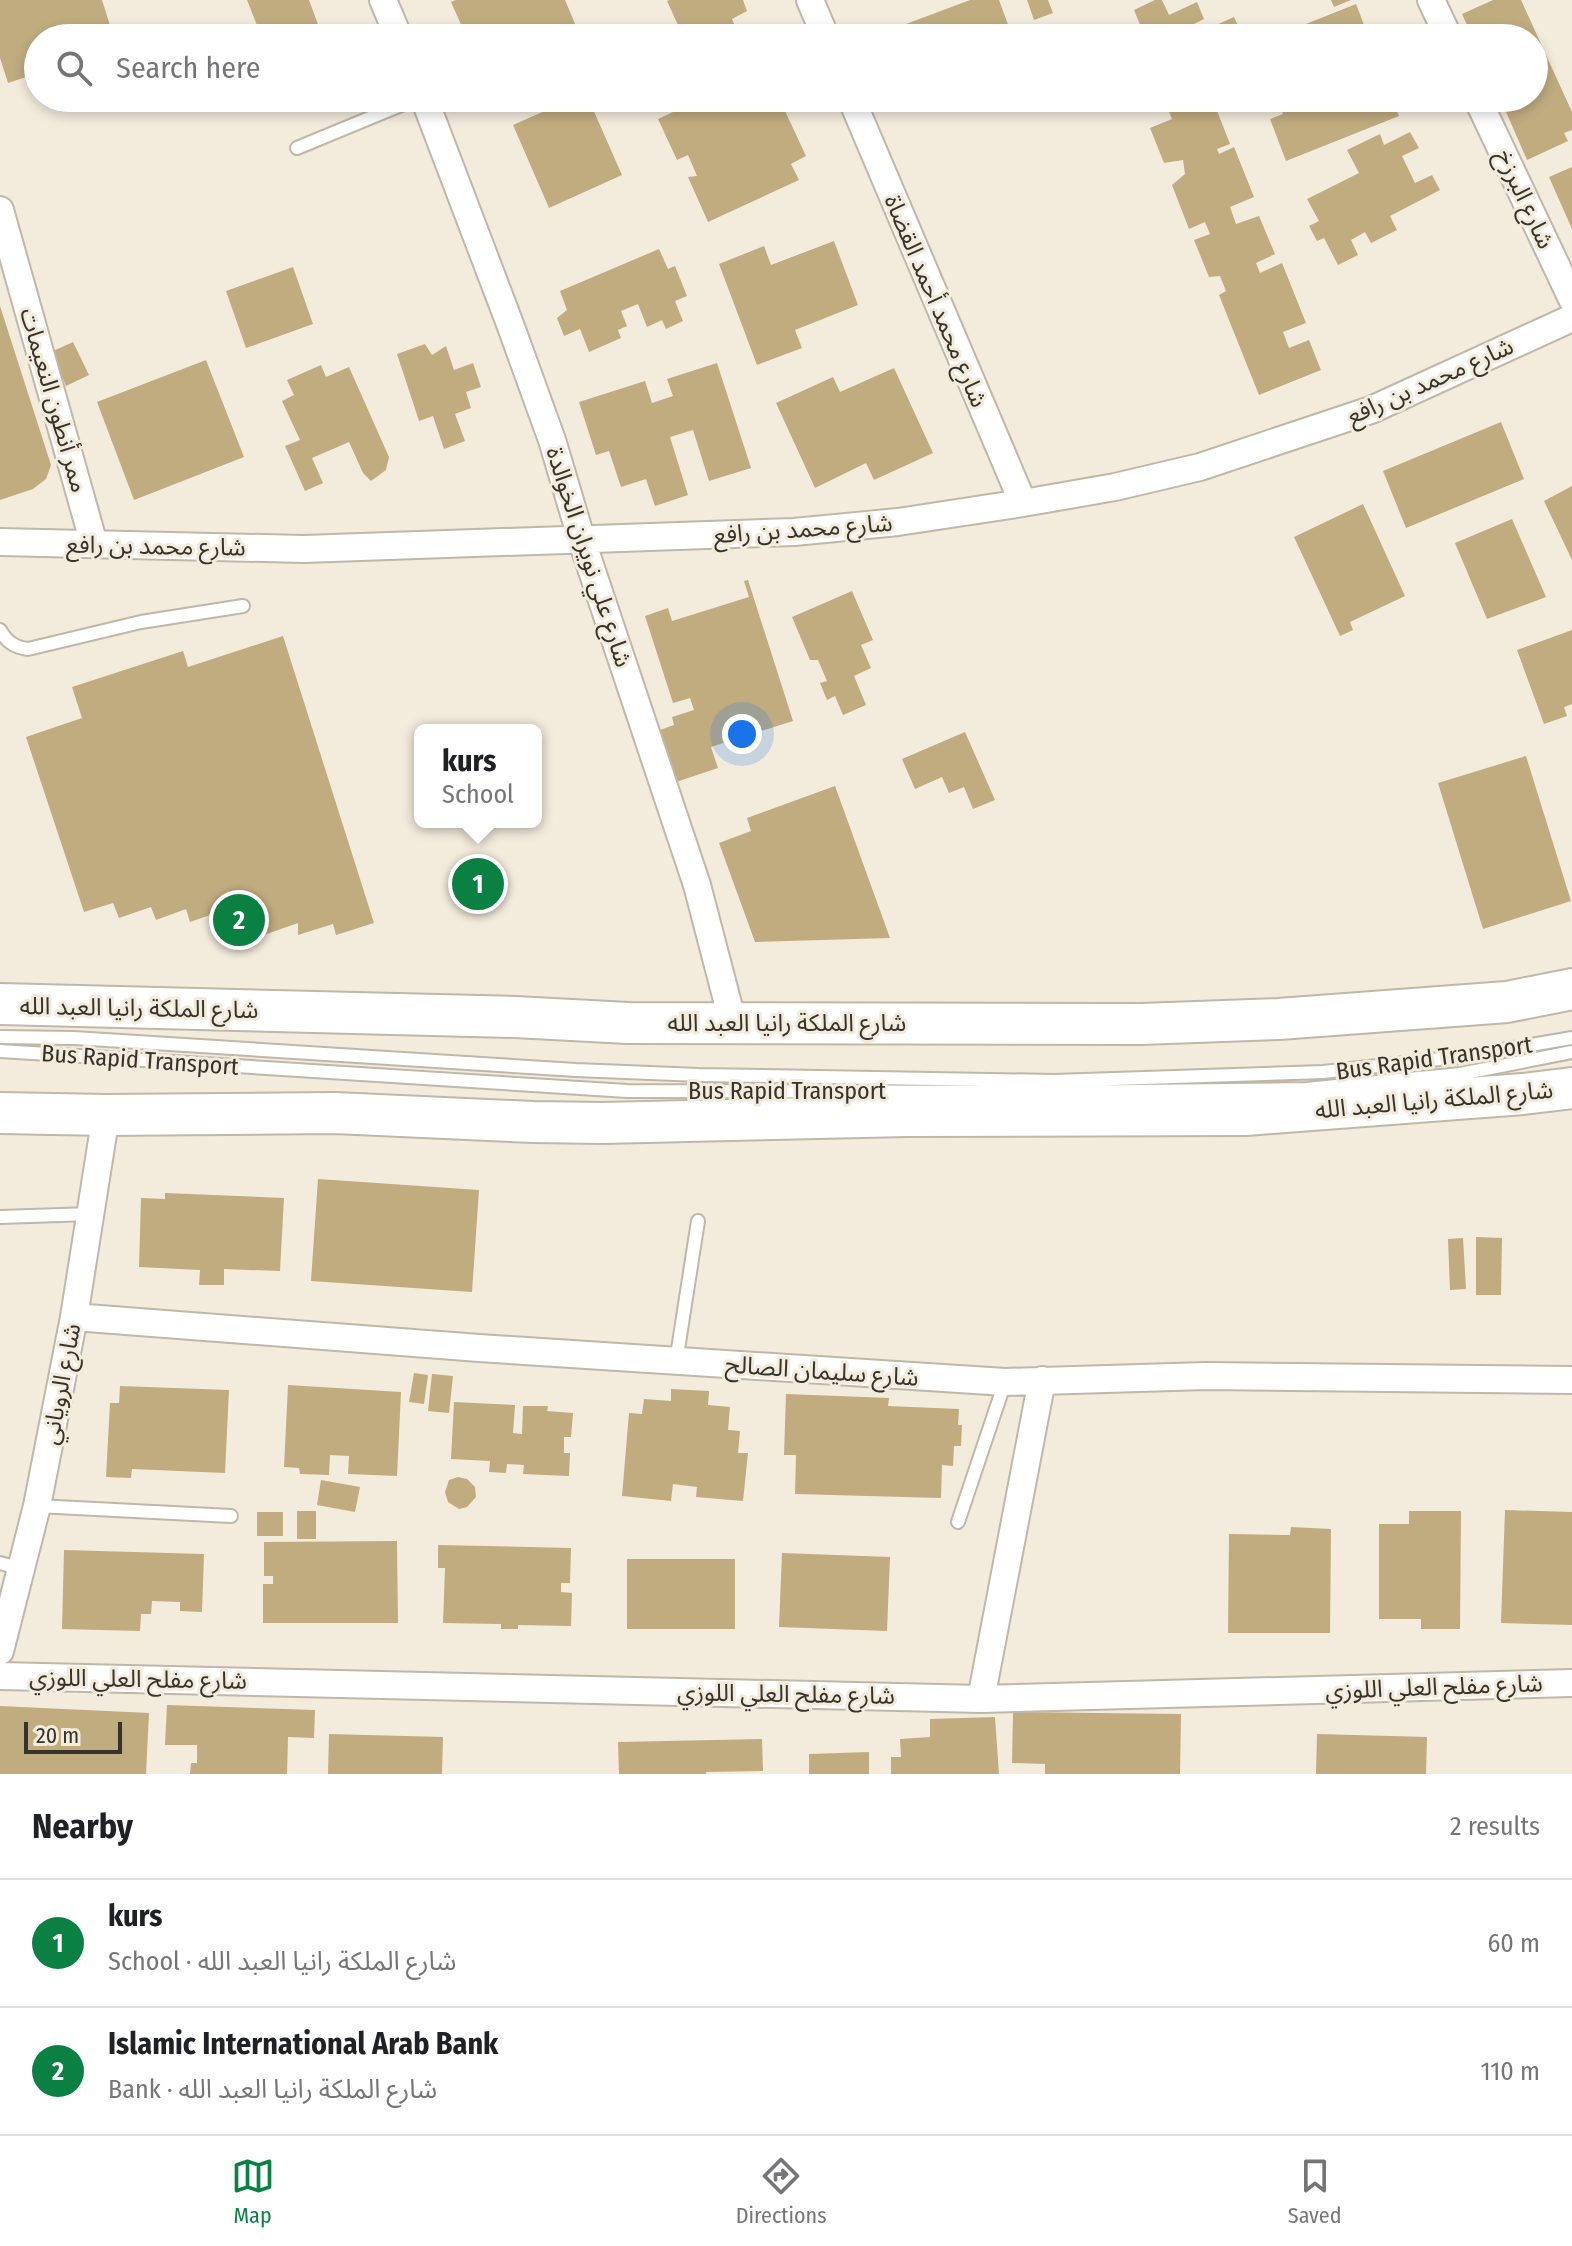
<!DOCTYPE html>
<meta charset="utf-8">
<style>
body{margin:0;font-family:"Fira Sans Condensed","Noto Sans Arabic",sans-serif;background:#f2f2f2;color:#202124}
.scale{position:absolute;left:24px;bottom:20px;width:98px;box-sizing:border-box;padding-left:8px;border:4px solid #36332d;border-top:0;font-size:22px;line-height:28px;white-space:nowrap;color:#36332d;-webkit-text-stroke:6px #f3ebdc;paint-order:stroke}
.you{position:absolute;left:742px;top:734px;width:28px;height:28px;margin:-20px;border:6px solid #fff;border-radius:50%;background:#1a73e8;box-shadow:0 0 0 12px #1a73e833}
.badge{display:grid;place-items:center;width:52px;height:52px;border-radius:50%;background:#0b8043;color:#fff;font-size:26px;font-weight:700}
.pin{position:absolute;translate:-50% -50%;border:4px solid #fff;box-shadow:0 2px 8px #0006}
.popup{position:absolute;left:414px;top:724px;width:128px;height:104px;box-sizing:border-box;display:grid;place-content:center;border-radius:12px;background:#fff;filter:drop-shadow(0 2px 6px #0005);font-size:26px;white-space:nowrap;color:#757577}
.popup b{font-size:30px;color:#202124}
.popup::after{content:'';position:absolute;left:50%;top:100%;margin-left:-16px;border:16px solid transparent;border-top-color:#fff}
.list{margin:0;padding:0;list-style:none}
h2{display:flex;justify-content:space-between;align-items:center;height:104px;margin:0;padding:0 32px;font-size:34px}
h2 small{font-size:26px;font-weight:400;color:#757577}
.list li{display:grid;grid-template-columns:52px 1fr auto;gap:24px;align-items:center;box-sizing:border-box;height:128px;padding:0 32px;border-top:2px solid #e0e0e0}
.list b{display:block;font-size:30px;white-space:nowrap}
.list p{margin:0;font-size:26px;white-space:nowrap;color:#757577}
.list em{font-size:26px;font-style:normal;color:#757577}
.icon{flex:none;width:44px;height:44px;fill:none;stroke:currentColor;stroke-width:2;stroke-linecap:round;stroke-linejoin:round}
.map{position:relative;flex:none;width:1572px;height:1774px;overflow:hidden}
.search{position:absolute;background:#fff;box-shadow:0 4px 12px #0003;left:24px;right:24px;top:24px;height:88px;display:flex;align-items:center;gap:20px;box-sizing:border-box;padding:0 28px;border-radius:44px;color:#757577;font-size:30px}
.sheet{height:360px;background:#fff}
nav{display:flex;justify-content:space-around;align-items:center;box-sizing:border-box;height:112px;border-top:2px solid #e0e0e0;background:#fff;font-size:22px;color:#757577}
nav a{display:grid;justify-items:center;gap:4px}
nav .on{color:#0b8043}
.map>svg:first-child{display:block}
.building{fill:#c1ac80}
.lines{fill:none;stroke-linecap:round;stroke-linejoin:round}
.service-casing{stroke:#bfb7a8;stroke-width:16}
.minor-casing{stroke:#bfb7a8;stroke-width:30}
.primary-casing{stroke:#bfb7a8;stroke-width:44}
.service{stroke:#fff;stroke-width:12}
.minor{stroke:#fff;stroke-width:26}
.primary{stroke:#fff;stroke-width:40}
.labels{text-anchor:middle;stroke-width:6;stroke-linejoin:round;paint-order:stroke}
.street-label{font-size:24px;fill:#36332d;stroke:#f3ebdc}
</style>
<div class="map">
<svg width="1572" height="1774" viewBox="0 0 1572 1774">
<rect width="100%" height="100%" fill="#f3ebdc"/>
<path class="building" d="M0 0H102L114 38H38V73L8 83 0 58Z
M247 0H309L323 38H262Z
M456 0H565L581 38H467L451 2Z
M669 0H743L747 11 732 19 740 38H684L667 1Z
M970 0H999L1013 38H911L906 24Z
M1027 0H1048L1053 13 1034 20Z
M1155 0H1162L1169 15 1197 2 1204 19 1165 38 1159 25 1143 32 1134 10Z
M1331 0H1351L1334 7Z
M1493 0H1521L1572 112V130L1564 133 1568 141 1527 160 1500 98H1534V38H1473L1462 14Z
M1356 4 1369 38H1271Z
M1234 17 1244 38H1219L1214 26Z
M574 98H588L622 175 549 208 513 125Z
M703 98H779L806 156 791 164 799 180 708 222 688 177 697 176 688 155 677 160 658 119Z
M933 98H957L936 106Z
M1140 98H1212L1230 144 1217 149 1219 154 1234 147 1254 197 1230 207 1236 224 1259 216 1275 254 1256 263 1260 273 1282 263 1306 323 1283 332 1289 348 1309 340 1321 370 1259 395 1219 295 1226 291 1220 276 1209 277 1194 240 1210 234 1205 222 1189 229 1172 185 1185 174 1183 160 1164 163 1150 128 1172 119 1165 102 1145 110Z
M1277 98H1392L1399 116 1286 161 1270 119 1283 114Z
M1410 132 1419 148 1402 156 1415 183 1432 175 1440 190 1390 216 1397 230 1371 243 1365 232 1351 240 1358 255 1338 265 1324 238 1317 241 1309 226 1319 221 1307 199 1359 173 1347 150 1380 134 1384 145Z
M1572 167V229L1549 177Z
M834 241 858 305 795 330 802 348 757 365 719 264 764 246 771 265Z
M659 249 668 269 675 266 687 296 675 301 683 321 666 329 662 320 647 327 638 304 621 311 627 326 618 330 621 338 589 352 580 329 564 336 557 318 567 310 560 291Z
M293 267 313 324 246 348 226 291Z
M0 306 51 465 46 479 33 489 0 500Z
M73 342 89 375 66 386 51 352Z
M425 344 432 355 446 346 454 370 473 363 481 387 466 392 471 408 455 414 465 441 444 449 433 416 419 421 397 354Z
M206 360 244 457 134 500 97 402Z
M717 363 751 468 709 481 693 430 670 437 688 495 655 506 646 479 621 487 609 451 596 455 579 402 645 381 652 403 673 396 667 379Z
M321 365 326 377 349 367 389 457 386 470 371 481 363 473 349 442 312 458 323 483 305 491 285 446 300 440 282 401 294 395 287 380Z
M894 368 933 453 874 480 866 463 815 488 776 403 833 377 840 392Z
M1501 422 1524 479 1406 528 1383 471Z
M1572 486V560L1544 501Z
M1363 504 1405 596 1350 622 1353 630 1340 636 1294 537Z
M1512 519 1546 597 1487 619 1455 543Z
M748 580 793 721 711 747 718 768 673 783 657 731 674 725 672 717 694 710 690 698 673 703 645 616 668 608 672 621 749 597 744 581Z
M852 591 873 640 861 645 871 668 854 676 866 705 843 715 835 696 827 700 820 683 827 681 818 660H810L792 617Z
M1572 630V704L1564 707 1567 716 1544 724 1517 650Z
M283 636 374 923 336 935 333 924 298 935V923L247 941 239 920 218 928 213 914 190 922 186 909 156 920 151 907 119 918 113 903 84 912 26 737 82 718 72 687 183 651 188 667Z
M965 732 995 800 973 809 964 787 949 793 942 777 915 789 902 759Z
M1526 756 1571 901 1483 929 1438 783Z
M835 786 890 938 755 942 719 843 751 831 747 818Z
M318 1179 479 1190 472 1292 311 1281Z
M165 1193 284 1198 280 1271 224 1269V1285H199L200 1270 139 1267 141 1198 165 1199Z
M1476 1237 1502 1238 1501 1295H1476Z
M1463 1238 1466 1289 1450 1290 1448 1239Z
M414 1373 428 1375 424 1404 409 1402Z
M432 1374 453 1376 449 1413 428 1411Z
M288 1385 401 1392 397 1476 348 1474 349 1456 330 1455 329 1475 300 1474 299 1468 284 1467Z
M120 1386 229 1390 225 1473 132 1469 131 1478 106 1477 110 1403H119Z
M671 1389 709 1391 708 1405 730 1407 728 1430 740 1431 738 1453H748L743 1501 696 1497 697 1487 673 1484 671 1501 622 1496 629 1413 642 1414 644 1399 671 1401Z
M786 1394 889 1398 888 1406 959 1409 958 1425H962L961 1446H954L953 1466 942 1465 941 1498 795 1494 796 1455H784Z
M454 1402 515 1405 513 1433 522 1434 523 1406H548L547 1411 573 1413 571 1437H564V1453H570L569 1476 523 1474 524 1465 507 1464 506 1473 489 1472 490 1461 451 1459Z
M458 1477 467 1479 475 1487 476 1497 467 1507 459 1509 448 1502 445 1492 449 1480Z
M321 1480 360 1487 355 1512 317 1505Z
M1505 1510 1572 1512V1625L1501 1623Z
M297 1511H316V1539H297Z
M1409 1511H1461L1460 1629H1421V1619H1379V1524H1409Z
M257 1512H283V1536H257Z
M1291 1527 1331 1529 1330 1633H1228L1229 1534 1290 1535Z
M397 1541 398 1623H263V1584H273V1576H264V1542Z
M438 1545 571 1548 570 1583H561V1592L572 1593 571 1626 518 1625V1629H501V1624L443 1623 445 1568H438Z
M64 1550 204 1554 202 1612 180 1611V1602L152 1601 151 1614H141L140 1631 62 1629Z
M782 1553 890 1557 887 1631 779 1627Z
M627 1559H735V1629H627Z
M167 1705 315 1710 314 1738 288 1737 287 1774H190L191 1763H197V1745H165Z
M0 1706 149 1713 146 1774H0Z
M1013 1712 1181 1714 1180 1774H1045V1764L1012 1763Z
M995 1717 999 1774H891V1757H901L900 1739 930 1737V1719Z
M329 1734 443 1737 442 1774H328Z
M1317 1734 1427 1737 1426 1774H1316Z
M762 1739 763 1771 706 1772V1774H619L618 1742Z
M869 1752V1774H809V1754Z"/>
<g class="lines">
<g class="service-casing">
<path id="service" d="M297 148 418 98
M0 630C7 642 14 647 28 649L141 622 243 606
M0 1037 74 1038 576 1070 699 1075 1054 1081 1323 1072 1467 1056 1572 1038
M0 1051 627 1091 1052 1092 1306 1089 1460 1074 1572 1052
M0 1217 91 1214
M676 1362 698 1221
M37 1506 231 1516
M958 1522 1005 1382
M0 1563 21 1569"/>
</g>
<g class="minor-casing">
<path id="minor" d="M383 0 399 38
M810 0 826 38
M1431 0 1449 38
M424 98 510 324 552 440 582 541 697 885 733 1023
M851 98 1023 503
M1477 98 1572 299
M0 210 94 544
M0 542 304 549 794 532 898 522 1023 503 1115 487 1200 467 1371 410 1572 318
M74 1317 479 1348 1005 1382 1206 1376 1572 1380
M0 1651 37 1506 74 1317 106 1115
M0 1676 981 1699 1572 1683
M981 1699 1042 1380"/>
</g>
<g class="primary-casing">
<path id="primary" d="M0 1004 515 1017 628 1023 1141 1024 1279 1019 1507 1002 1572 989
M0 1113 106 1115 335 1113 533 1122 603 1123 907 1116 1246 1115 1523 1094 1572 1088"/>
</g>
<use href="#service" class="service"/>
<use href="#minor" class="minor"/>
<use href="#primary" class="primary"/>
</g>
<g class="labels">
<g class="street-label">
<text transform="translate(1525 199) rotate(65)" y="8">شارع البرزخ</text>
<text transform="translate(936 301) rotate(67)" y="8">شارع محمد أحمد القضاة</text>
<text transform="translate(1430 381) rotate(-24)" y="8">شارع محمد بن رافع</text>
<text transform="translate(54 400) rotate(74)" y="8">ممر أنطون النعيمات</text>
<text transform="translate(803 529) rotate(-4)" y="8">شارع محمد بن رافع</text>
<text transform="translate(156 546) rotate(1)" y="8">شارع محمد بن رافع</text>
<text transform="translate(589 557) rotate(72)" y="8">شارع علي نويران الخوالدة</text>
<text transform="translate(139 1008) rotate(1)" y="8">شارع الملكة رانيا العبد الله</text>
<text x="787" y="1031">شارع الملكة رانيا العبد الله</text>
<text transform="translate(1434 1058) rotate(-8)" y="8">Bus Rapid Transport</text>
<text transform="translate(140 1060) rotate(4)" y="8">Bus Rapid Transport</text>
<text x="787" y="1099">Bus Rapid Transport</text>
<text transform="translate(1434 1100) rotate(-5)" y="8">شارع الملكة رانيا العبد الله</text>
<text transform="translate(822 1371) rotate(4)" y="8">شارع سليمان الصالح</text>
<text transform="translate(61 1384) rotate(-79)" y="8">شارع الروياني</text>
<text transform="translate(138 1679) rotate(1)" y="8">شارع مفلح العلي اللوزي</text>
<text transform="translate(1434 1687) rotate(-2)" y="8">شارع مفلح العلي اللوزي</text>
<text transform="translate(786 1694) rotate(1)" y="8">شارع مفلح العلي اللوزي</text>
</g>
</g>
</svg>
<div class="scale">20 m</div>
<div class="you"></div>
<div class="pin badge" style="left:478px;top:884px">1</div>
<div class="popup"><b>kurs</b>School</div>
<div class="pin badge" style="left:239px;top:920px">2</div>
<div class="search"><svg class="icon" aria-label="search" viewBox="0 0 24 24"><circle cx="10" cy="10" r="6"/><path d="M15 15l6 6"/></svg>Search here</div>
</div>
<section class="sheet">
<h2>Nearby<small>2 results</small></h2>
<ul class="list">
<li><span class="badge">1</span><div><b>kurs</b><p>School · شارع الملكة رانيا العبد الله</p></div><em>60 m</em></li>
<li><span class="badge">2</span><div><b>Islamic International Arab Bank</b><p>Bank · شارع الملكة رانيا العبد الله</p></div><em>110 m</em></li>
</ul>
</section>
<nav>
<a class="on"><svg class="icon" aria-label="map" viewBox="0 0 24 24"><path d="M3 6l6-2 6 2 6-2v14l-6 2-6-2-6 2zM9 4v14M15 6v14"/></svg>Map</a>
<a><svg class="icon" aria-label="directions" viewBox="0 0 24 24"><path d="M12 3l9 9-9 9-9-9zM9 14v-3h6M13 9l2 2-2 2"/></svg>Directions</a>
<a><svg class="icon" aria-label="saved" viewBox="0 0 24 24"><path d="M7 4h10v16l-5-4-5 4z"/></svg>Saved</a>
</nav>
